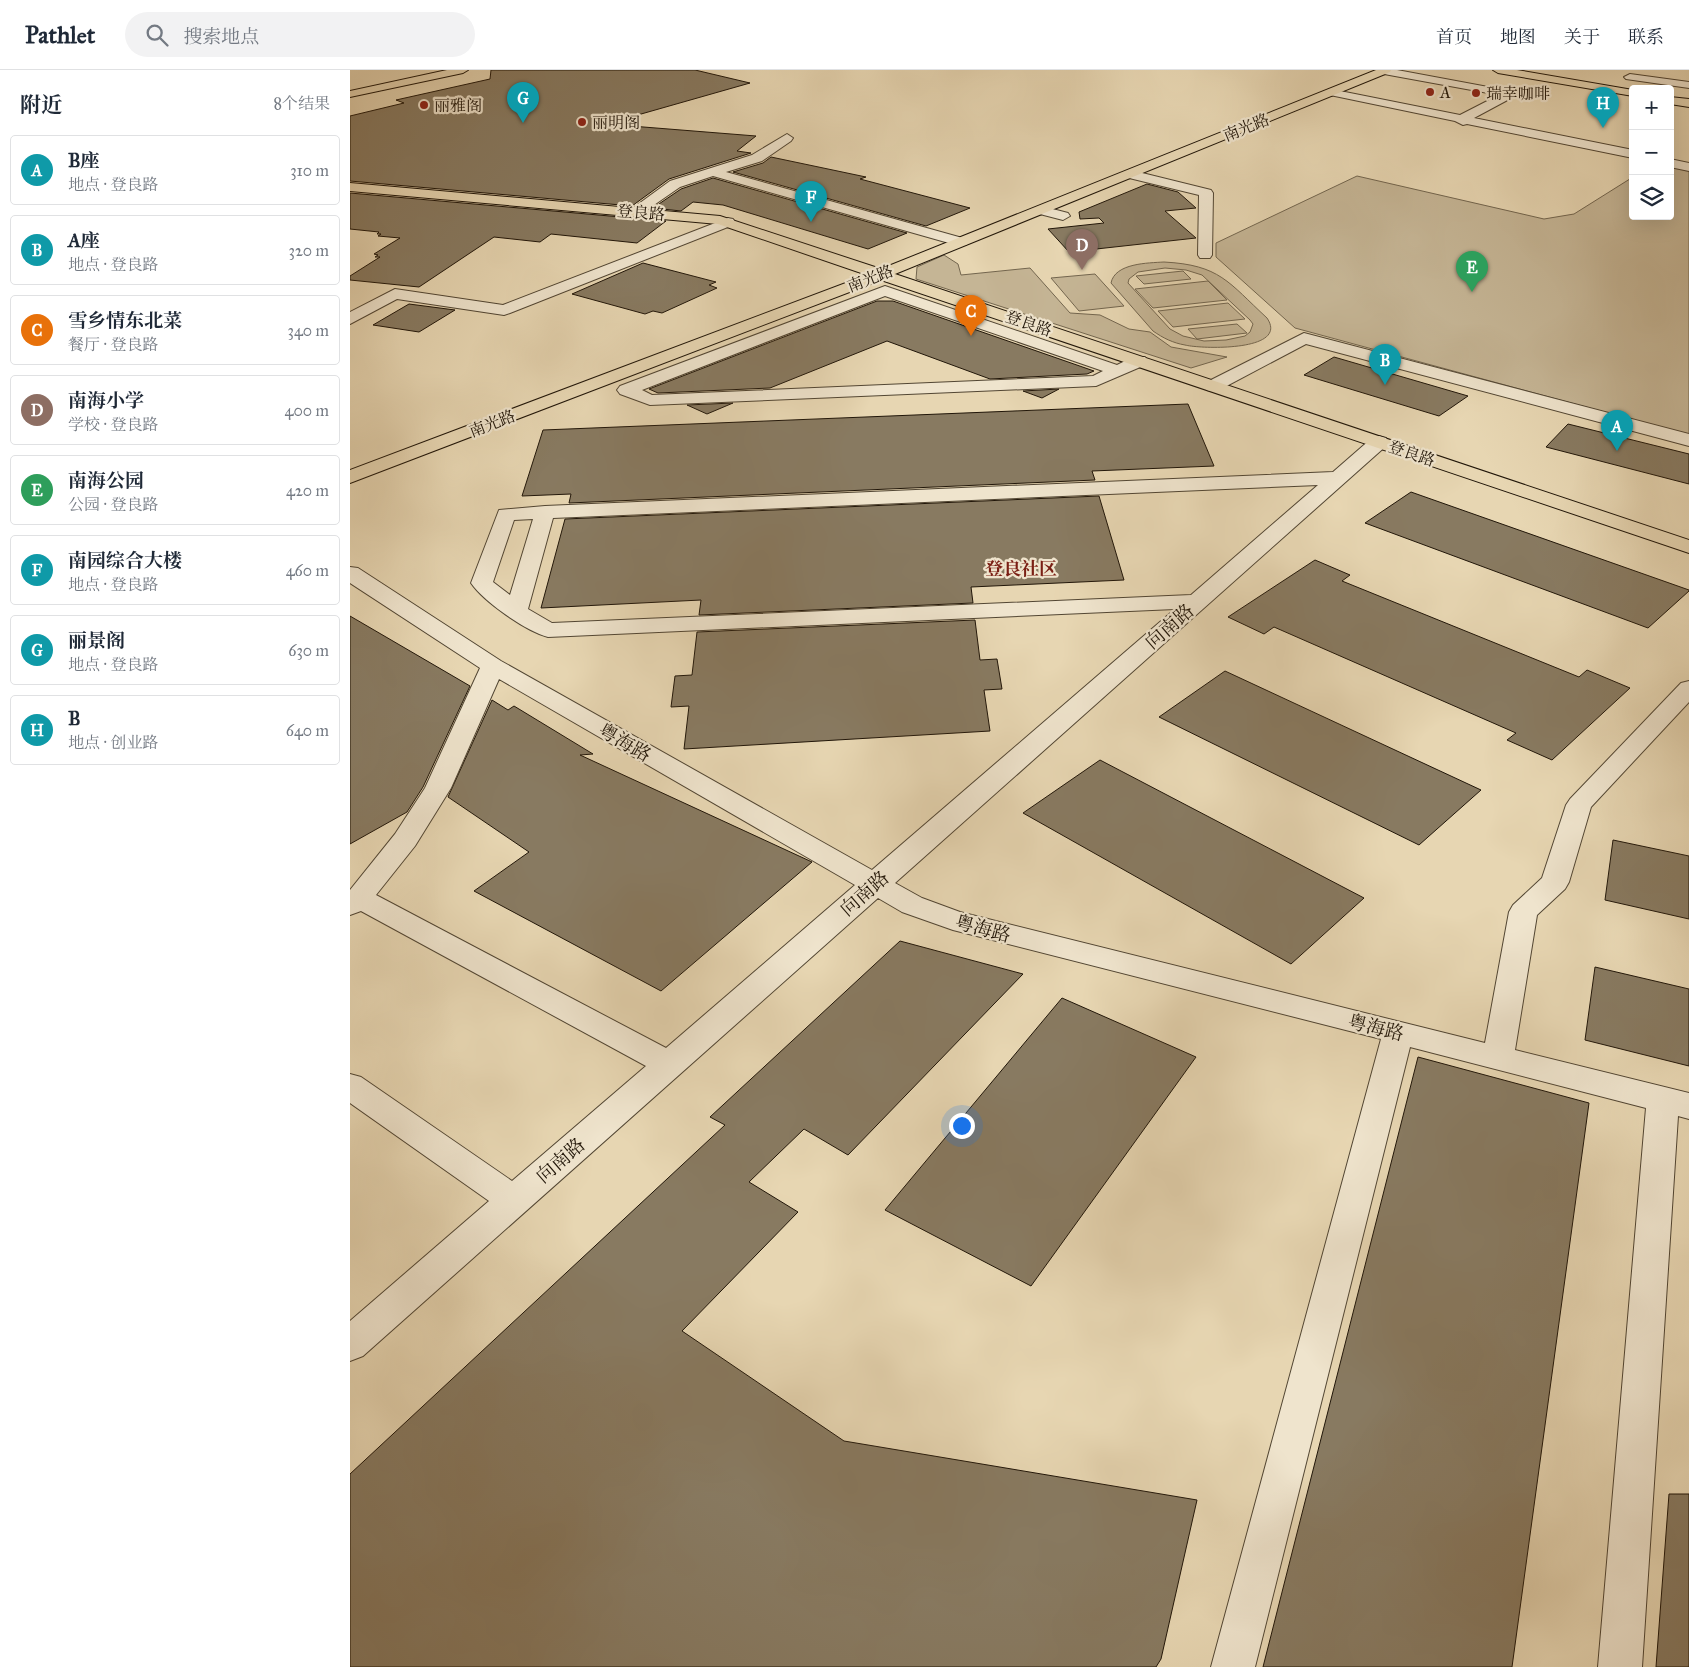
<!DOCTYPE html>
<html lang="zh">
<meta charset="utf-8">
<style>
body{margin:0;font-family:"IM FELL Great Primer","Noto Serif SC",serif;background:#f2f2f3;color:#1f2937}
.controls{position:absolute;right:15px;top:15px;display:grid;overflow:hidden;border-radius:5px;box-shadow:0 5px 20px #0002}
.controls button{width:45px;height:45px;display:grid;place-items:center;padding:0;border:0;border-bottom:1px solid #e0e1e3;background:#fff;color:#1f2937;font:25px sans-serif}
.you{position:absolute;left:611px;top:1055px;width:18px;height:18px;margin:-12px;border:4px solid #fff;border-radius:50%;background:#1a73e8;box-shadow:0 0 0 8px #1a73e833}
.badge{display:grid;place-items:center;width:32px;height:32px;border-radius:50%;background:#8f2418;color:#fff;font-size:16px;font-weight:700}
.pin{position:absolute;translate:-50% -41px;filter:drop-shadow(0 1px 2px #0008)}
.pin::after{content:'';position:absolute;top:26px;width:18px;height:15px;background:inherit;clip-path:polygon(0 0,100% 0,50% 100%)}
.list{margin:0;padding:0;list-style:none}
h2{display:flex;justify-content:space-between;align-items:center;height:65px;margin:0;padding:0 20px;font-size:21px}
h2 small{font-size:16px;font-weight:400;color:#747a83}
.list li{display:grid;grid-template-columns:32px 1fr auto;gap:15px;align-items:center;box-sizing:border-box;height:70px;margin:0 10px 10px;padding:0 10px;border:1px solid #e0e1e3;border-radius:5px}
.list b{display:block;font-size:19px;white-space:nowrap}
.list p{margin:0;font-size:16px;white-space:nowrap;color:#747a83}
.list em{font-size:16px;font-style:normal;color:#747a83}
.icon{flex:none;width:28px;height:28px;fill:none;stroke:currentColor;stroke-width:2;stroke-linecap:round;stroke-linejoin:round}
.map{position:relative;flex:none;width:1339px;height:1597px;overflow:hidden}
header{display:flex;align-items:center;gap:30px;box-sizing:border-box;height:70px;padding:0 25px;background:#fff;border-bottom:1px solid #e0e1e3}
header strong{font-size:24px}
nav{display:flex;gap:28px;margin-inline-start:auto;font-size:18px}
.search{width:350px;height:45px;background:#f2f2f3;display:flex;align-items:center;gap:12px;box-sizing:border-box;padding:0 18px;border-radius:28px;color:#747a83;font-size:19px}
main{display:flex}
aside{flex:1;background:#fff}
.map>svg:first-child{display:block}
.green{fill:#c5b595;stroke:#73664f;fill-rule:evenodd}
.building{fill:#887a61;stroke:#211609}
.lines{fill:none;stroke-linecap:round;stroke-linejoin:round}
.minor-casing{stroke:#524633;stroke-width:2}
.major-casing{stroke:#211609;stroke-width:2}
.minor{fill:#efe4cd;fill-rule:evenodd}
.major{fill:#e7d6b2;fill-rule:evenodd}
.poi-dot{fill:#8f2418;stroke:#efe4cd;stroke-width:2}
.labels{text-anchor:middle;stroke-width:4.5;stroke-linejoin:round;paint-order:stroke}
.far-poi-label{font-size:16px;fill:#211609;stroke:#efe4cd;text-anchor:start}
.far-street-label{font-size:16px;fill:#211609;stroke:#efe4cd}
.far-quarter-label{font-size:18px;font-weight:bold;fill:#7a1f14;stroke:#efe4cd}
.street-label{font-size:19px;fill:#211609;stroke:#efe4cd}
</style>
<header>
<strong>Pathlet</strong>
<div class="search"><svg class="icon" aria-label="search" viewBox="0 0 24 24"><circle cx="10" cy="10" r="6"/><path d="M15 15l6 6"/></svg>搜索地点</div>
<nav><a>首页</a><a>地图</a><a>关于</a><a>联系</a></nav>
</header>
<main>
<aside>
<h2>附近<small>8个结果</small></h2>
<ul class="list">
<li><span class="badge" style="background:#0f9aa8">A</span><div><b>B座</b><p>地点 · 登良路</p></div><em>310 m</em></li>
<li><span class="badge" style="background:#0f9aa8">B</span><div><b>A座</b><p>地点 · 登良路</p></div><em>320 m</em></li>
<li><span class="badge" style="background:#e8710a">C</span><div><b>雪乡情东北菜</b><p>餐厅 · 登良路</p></div><em>340 m</em></li>
<li><span class="badge" style="background:#8d6e63">D</span><div><b>南海小学</b><p>学校 · 登良路</p></div><em>400 m</em></li>
<li><span class="badge" style="background:#2e9e5b">E</span><div><b>南海公园</b><p>公园 · 登良路</p></div><em>420 m</em></li>
<li><span class="badge" style="background:#0f9aa8">F</span><div><b>南园综合大楼</b><p>地点 · 登良路</p></div><em>460 m</em></li>
<li><span class="badge" style="background:#0f9aa8">G</span><div><b>丽景阁</b><p>地点 · 登良路</p></div><em>630 m</em></li>
<li><span class="badge" style="background:#0f9aa8">H</span><div><b>B</b><p>地点 · 创业路</p></div><em>640 m</em></li>
</ul>
</aside>
<div class="map">
<svg width="1339" height="1597" viewBox="0 0 1339 1597">
<rect width="100%" height="100%" fill="#e7d6b2"/>
<filter id="stains"><feTurbulence type="fractalNoise" baseFrequency=".004" numOctaves="4"/><feColorMatrix values="0 0 0 0 .2 0 0 0 0 .09 0 0 0 0 .02 0 0 0 .5 -.17"/></filter>
<radialGradient id="worn" r=".72"><stop offset=".6" stop-color="#630" stop-opacity="0"/><stop offset="1" stop-color="#630" stop-opacity=".3"/></radialGradient>
<path class="green" d="M1320 96 1339 99V365L945 258 866 187V173L1007 106 1194 149 1224 144 1283 107V146H1320Z
M594 185 608 194 611 205 680 198 720 243 750 245 779 259 800 262 821 277 877 287 841 298 566 209 567 197Z
M814 192C870 195 878 212 917 248 940 282 850 279 835 275 823 273 813 268 803 261L761 213C765 193 798 193 814 192ZM815 198 836 200 852 205 900 250 903 254 900 262 895 266 876 270 854 271 833 266 820 259 778 213 779 209 788 202Z
M833 201 841 209 794 214 786 206Z
M745 204 774 236 729 241 701 208Z
M858 211 877 230 803 238 785 219Z
M878 233 895 249 823 257 808 241Z
M887 254 897 263 847 269 838 259Z"/>
<path class="building" d="M141 0H345L400 13 256 54 406 66 387 81 401 83 319 109 282 136 0 111V46L54 33 46 30 140 9Z
M421 87 516 107 510 109 620 138 576 156 383 102 413 93Z
M363 108 557 163 518 179 373 135 343 132 331 141 303 138 331 119Z
M797 114 828 122 846 138 815 141 846 168 719 182 698 159 754 153 749 148 730 149 729 142Z
M0 123 316 151 287 173 201 164 190 172 144 167 69 217 0 210V206L30 187H25L28 185 24 184 50 168 28 166 31 164H27L29 162 0 159Z
M293 193 366 212 359 215 367 218 312 243 303 241 295 244 222 224Z
M527 231H543L744 301 737 304 640 309 537 271 420 318 308 323 299 319Z
M59 234 105 240 69 262 23 255Z
M984 287 1118 326 1089 346 954 305Z
M709 319 692 328 673 321Z
M383 333 357 344 337 335Z
M838 334 864 396 742 401 745 410 219 433 221 424 172 426 193 360Z
M1218 354 1339 384V414L1196 377Z
M1061 422 1339 520V521L1298 558 1015 453Z
M749 426 774 510 621 517 623 533 349 545 351 530 191 538 215 449Z
M965 490 1000 505 992 511 1229 607 1237 600 1280 618 1202 690 1157 670 1166 663 924 557 914 564 878 547Z
M0 546 120 616 73 717 57 742 0 774Z
M625 550 630 590 647 589 652 619 634 620 640 661 334 679 339 636 321 637 325 606 342 605 347 562Z
M875 601 1131 720 1069 775 809 647Z
M142 630 158 640 164 636 243 684 230 685 462 792 311 921 124 821 179 782 98 727Z
M750 690 1014 828 941 894 673 743Z
M1263 770 1339 786V849L1255 830Z
M550 871 673 904 498 1085 454 1059 399 1112 448 1142 332 1261 494 1371 847 1430 811 1589 806 1597H0V1404L375 1055 360 1047Z
M1245 897 1339 919V996L1235 970Z
M712 928 846 987 681 1216 535 1140Z
M1068 987 1239 1033 1162 1597H913Z
M1319 1424H1339V1597H1306Z"/>
<g class="lines">
<g class="minor-casing">
<path id="minor" d="M1029 0H1047L1165 22 1167 24 1165 26 1124 48 1283 80V88L1117 54 1113 55 1105 51 980 25 974 22 980 19 1110 45 1149 25 1034 4 1030 3Z
M1280 4 1339 12V18L1276 9 1274 7Z
M437 64 443 68 441 71 412 91 376 102 616 169 618 172 616 175H606L363 106 330 117 291 144H281L279 141 320 111 402 85Z
M1320 89 1339 93V101L1320 97Z
M780 100 861 120 863 123 862 185 860 188H850L848 185 849 125 775 107 773 104Z
M691 136 718 143 720 146 713 150 686 143 684 140Z
M378 148 383 149 385 152 383 155 160 243 154 245 47 229 0 254V242L45 219 153 235Z
M535 216 767 295 783 287H795L798 291 795 295 746 316 300 335 270 324 267 320 270 316ZM535 226 753 301 743 306 302 325 292 320Z
M954 263 1339 364V376L956 274 869 320 863 321 857 320 854 316 857 312Z
M1029 366 1036 368 1038 372 1036 376 545 813 572 828 610 842 1135 973 1159 842 1163 835 1192 808 1216 735 1220 729 1331 613 1339 611V632L1241 737 1219 812 1215 819 1187 845 1165 980 1339 1023V1049L1328 1046 1292 1597H1248L1296 1038 1060 977 905 1597H861L1031 969 603 860 552 842 528 828 13 1286 0 1291V1251L139 1131 0 1033V1004L11 1007 162 1111 296 996 11 841 0 845V820L45 764 75 718 130 598 0 513V497L8 498 151 591 522 800 825 539 198 567C176 561 134 532 121 513L149 440 195 436 983 402 1022 368ZM968 415 841 525 202 553 178 539 203 448ZM183 449 160 525 143 512 164 450ZM149 609 505 815 316 978 26 825 65 776 101 718Z"/>
</g>
<g class="major-casing">
<path id="major" d="M97 0H118L113 3 0 27V21Z
M1026 0H1041L1040 2 545 204 1339 470V483L531 210 0 413V400L517 205 368 154 0 121V113L370 146 531 199Z
M1143 0H1167L1283 20V26L1148 3Z
M1320 27 1339 29V37L1320 34Z"/>
</g>
<use href="#minor" class="minor"/>
<use href="#major" class="major"/>
</g>
<g class="poi-dot">
<circle cx="1080" cy="22" r="5"/>
<circle cx="1126" cy="23" r="5"/>
<circle cx="74" cy="35" r="5"/>
<circle cx="232" cy="52" r="5"/>
</g>
<g class="labels">
<g class="far-poi-label">
<text x="1090" y="28">A</text>
<text x="1136" y="29">瑞幸咖啡</text>
<text x="84" y="41">丽雅阁</text>
<text x="242" y="58">丽明阁</text>
</g>
<g class="far-street-label">
<text transform="translate(896 57) rotate(-22)" y="6">南光路</text>
<text transform="translate(291 142) rotate(5)" y="6">登良路</text>
<text transform="translate(520 208) rotate(-21)" y="6">南光路</text>
<text transform="translate(679 253) rotate(19)" y="6">登良路</text>
<text transform="translate(142 353) rotate(-21)" y="6">南光路</text>
<text transform="translate(1062 383) rotate(19)" y="6">登良路</text>
</g>
<g class="far-quarter-label">
<text x="671" y="505">登良社区</text>
</g>
<g class="street-label">
<text transform="translate(819 556) rotate(-41)" y="7">向南路</text>
<text transform="translate(275 672) rotate(30)" y="7">粤海路</text>
<text transform="translate(514 823) rotate(-41)" y="7">向南路</text>
<text transform="translate(633 858) rotate(15)" y="7">粤海路</text>
<text transform="translate(1026 957) rotate(14)" y="7">粤海路</text>
<text transform="translate(210 1090) rotate(-41)" y="7">向南路</text>
</g>
</g>
<rect width="100%" height="100%" filter="url(#stains)"/>
<rect width="100%" height="100%" fill="url(#worn)"/>
</svg>
<div class="controls">
<button>+</button>
<button>−</button>
<button><svg class="icon" aria-label="layers" viewBox="0 0 24 24"><path d="M12 4l9 5-9 5-9-5zM3 14l9 5 9-5"/></svg></button>
</div>
<div class="you"></div>
<div class="pin badge" style="left:1267px;top:381px;background:#0f9aa8">A</div>
<div class="pin badge" style="left:1035px;top:315px;background:#0f9aa8">B</div>
<div class="pin badge" style="left:621px;top:266px;background:#e8710a">C</div>
<div class="pin badge" style="left:732px;top:200px;background:#8d6e63">D</div>
<div class="pin badge" style="left:1122px;top:222px;background:#2e9e5b">E</div>
<div class="pin badge" style="left:461px;top:152px;background:#0f9aa8">F</div>
<div class="pin badge" style="left:173px;top:53px;background:#0f9aa8">G</div>
<div class="pin badge" style="left:1253px;top:58px;background:#0f9aa8">H</div>
</div>
</main>
